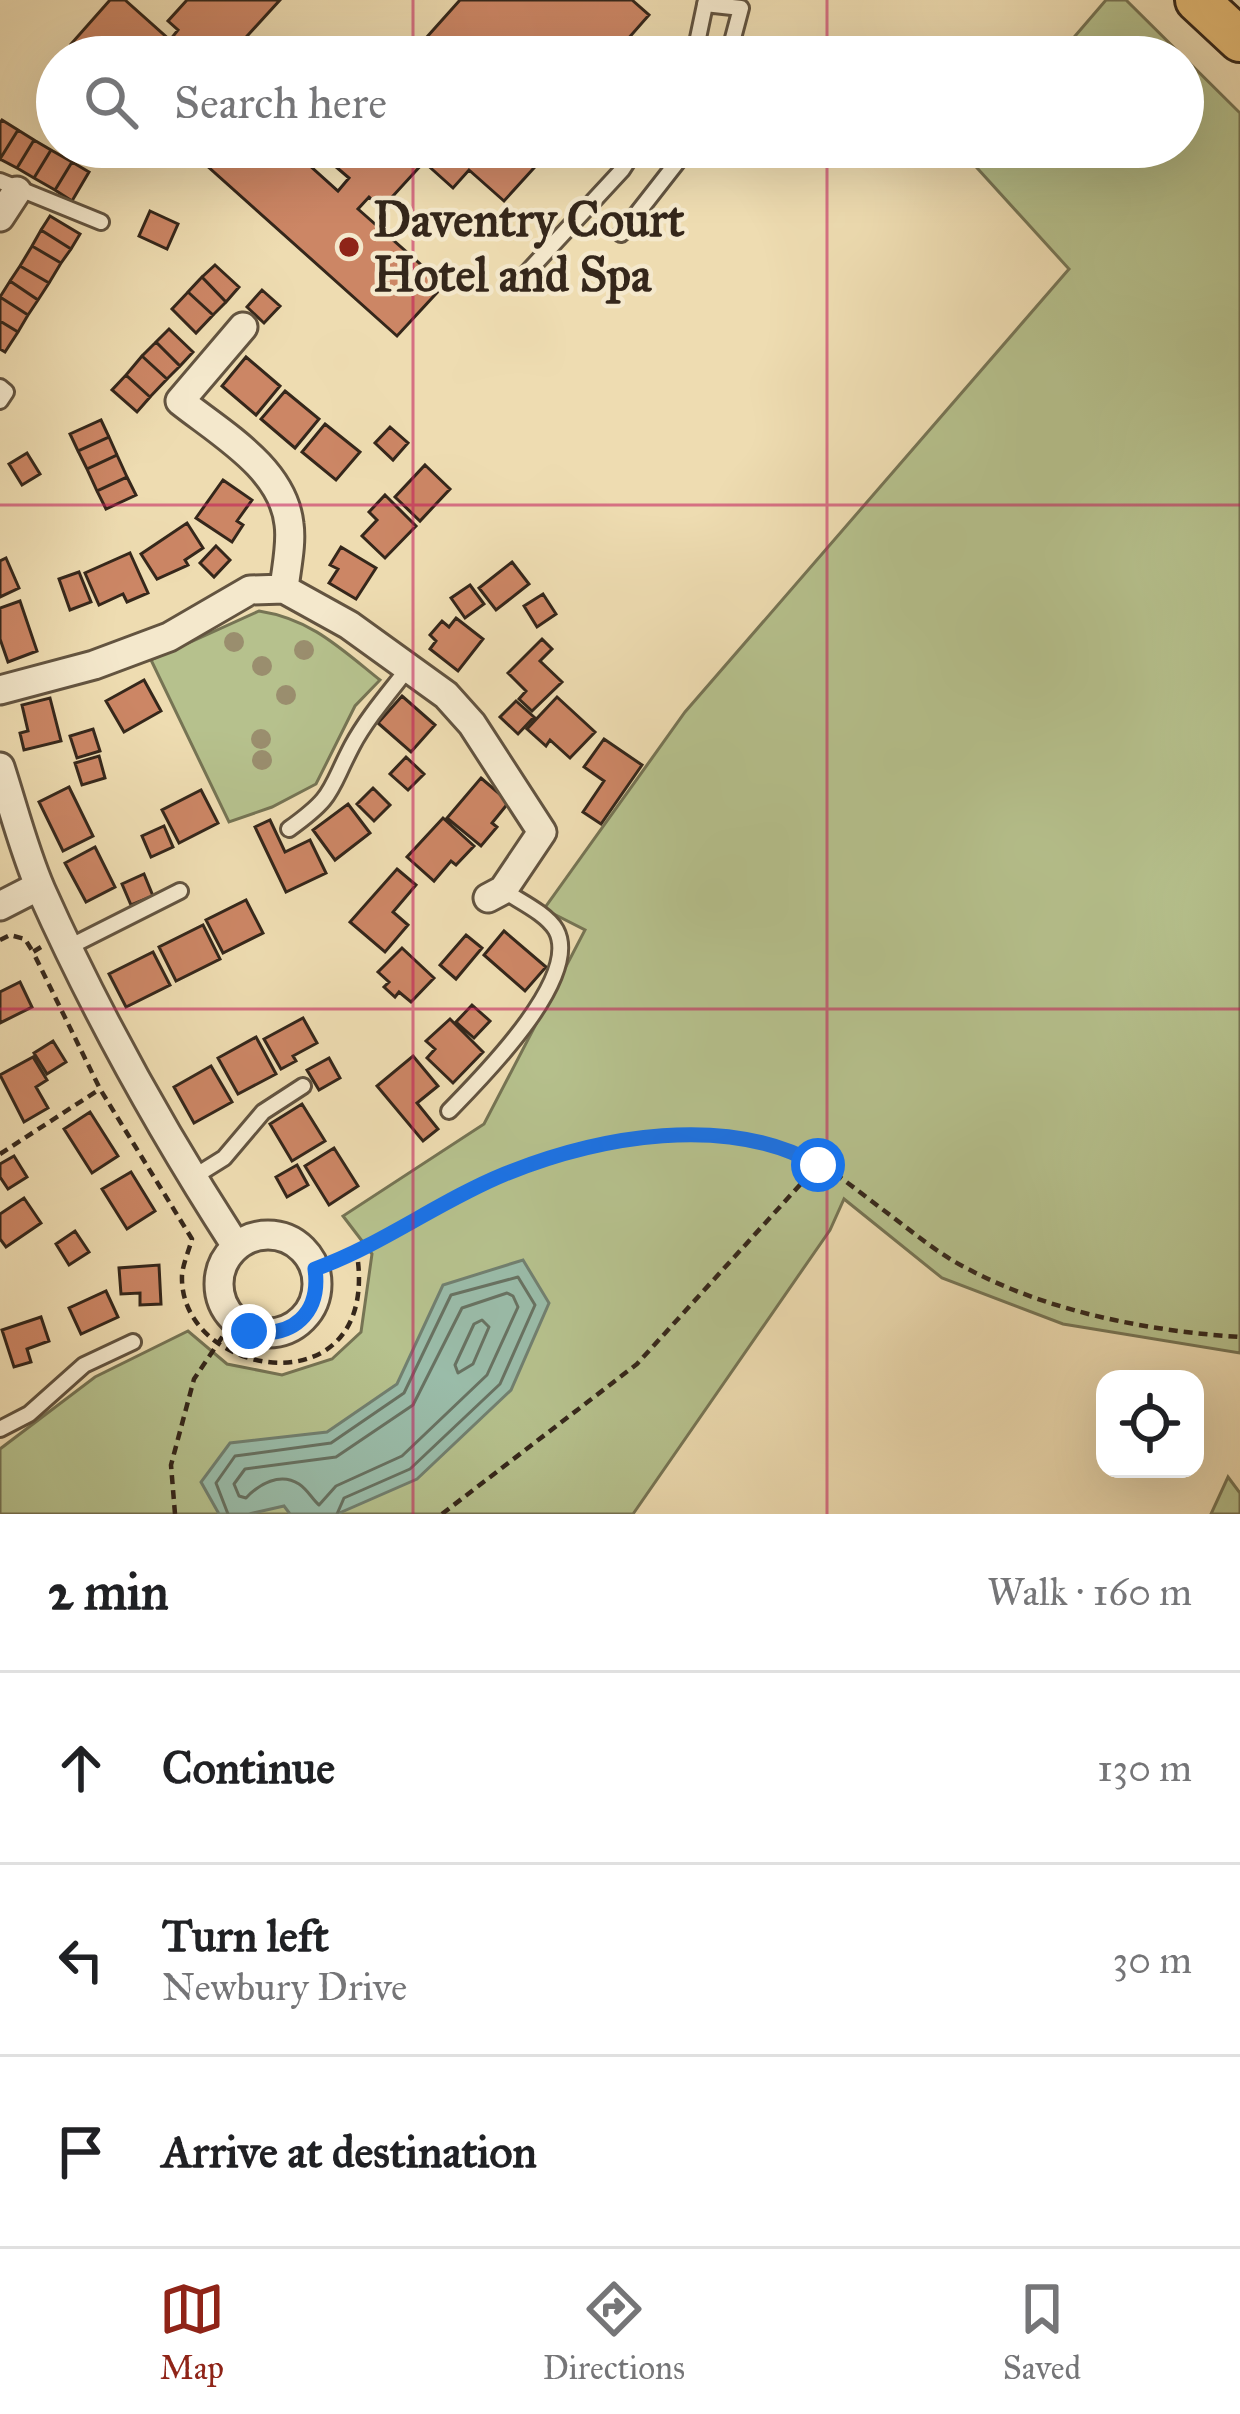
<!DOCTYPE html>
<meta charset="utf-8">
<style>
body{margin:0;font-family:"IM FELL Great Primer",serif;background:#f6f6f6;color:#202124}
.controls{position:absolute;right:36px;bottom:36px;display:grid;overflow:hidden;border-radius:24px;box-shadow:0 12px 48px #0002}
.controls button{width:108px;height:108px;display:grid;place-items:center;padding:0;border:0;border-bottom:3px solid #e0e0e0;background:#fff;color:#202124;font:60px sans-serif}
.stop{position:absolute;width:36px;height:36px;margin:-27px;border:9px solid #1a73e8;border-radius:50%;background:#fff}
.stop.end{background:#1a73e8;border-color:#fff;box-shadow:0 3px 12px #0008}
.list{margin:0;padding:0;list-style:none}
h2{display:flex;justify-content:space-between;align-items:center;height:156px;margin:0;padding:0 48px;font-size:51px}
h2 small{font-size:39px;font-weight:400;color:#757577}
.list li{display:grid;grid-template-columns:78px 1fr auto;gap:36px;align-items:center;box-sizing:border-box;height:192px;padding:0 48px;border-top:3px solid #e0e0e0}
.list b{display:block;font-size:45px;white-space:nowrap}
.list p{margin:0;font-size:39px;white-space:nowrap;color:#757577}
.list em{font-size:39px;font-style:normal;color:#757577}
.icon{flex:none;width:66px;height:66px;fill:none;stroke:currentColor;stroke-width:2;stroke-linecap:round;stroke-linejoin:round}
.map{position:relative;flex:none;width:1240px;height:1514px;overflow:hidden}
.search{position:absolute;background:#fff;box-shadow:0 12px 48px #0002;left:36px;right:36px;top:36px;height:132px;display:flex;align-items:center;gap:30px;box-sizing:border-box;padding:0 42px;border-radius:66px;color:#757577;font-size:45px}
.sheet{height:732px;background:#fff}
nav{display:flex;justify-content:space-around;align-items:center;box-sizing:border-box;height:168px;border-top:3px solid #e0e0e0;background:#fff;font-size:33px;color:#757577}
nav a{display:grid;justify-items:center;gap:6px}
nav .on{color:#8f2418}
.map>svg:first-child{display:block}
.green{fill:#b6c18d;stroke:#767454;stroke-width:3}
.water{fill:#9abca9;stroke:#728070;stroke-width:3}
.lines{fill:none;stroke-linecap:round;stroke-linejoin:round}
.shore{stroke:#687262;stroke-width:3}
.building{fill:#cc8665;stroke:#35271b;stroke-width:3}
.service-casing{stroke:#635440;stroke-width:20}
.minor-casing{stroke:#635440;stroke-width:33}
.primary-casing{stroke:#35271b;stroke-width:48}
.path{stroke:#35271b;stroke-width:4.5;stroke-dasharray:9 6;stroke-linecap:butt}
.service{stroke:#f4e8cc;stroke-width:14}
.minor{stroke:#f4e8cc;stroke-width:27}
.primary{stroke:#e7be78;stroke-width:42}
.tree{fill:#9a8e6e}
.route{stroke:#1a73e8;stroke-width:15}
.grid{fill:none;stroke:#c2185b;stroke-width:3;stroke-opacity:0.55}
.poi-dot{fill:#8f2418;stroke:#f4e8cc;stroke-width:4.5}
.labels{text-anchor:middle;stroke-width:9;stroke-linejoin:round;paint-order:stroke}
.poi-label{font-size:48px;font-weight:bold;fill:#35271b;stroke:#f4e8cc;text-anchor:start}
</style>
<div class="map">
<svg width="1240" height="1514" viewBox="0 0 1240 1514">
<rect width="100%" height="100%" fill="#eedcb1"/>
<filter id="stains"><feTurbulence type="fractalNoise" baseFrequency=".00167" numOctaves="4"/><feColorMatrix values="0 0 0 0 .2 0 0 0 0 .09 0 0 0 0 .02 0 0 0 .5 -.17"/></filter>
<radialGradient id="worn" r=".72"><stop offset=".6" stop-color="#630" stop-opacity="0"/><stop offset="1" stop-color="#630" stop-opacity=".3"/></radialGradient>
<path class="green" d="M1106 0H1126L1240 113V1353L1063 1324 942 1278 844 1199 830 1230 633 1514H0V1449L95 1377 188 1331 227 1364 282 1375 332 1359 361 1332 372 1254 343 1216 484 1124 585 930 544 909 685 712 1069 269 968 158 978 147H1183V57H1057Z
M259 611C311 619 340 648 380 680L355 706 316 784 272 807 229 822 151 660Z
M1228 1477 1240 1493V1514H1211Z"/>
<path class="water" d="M523 1260 549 1303 511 1390 417 1479 337 1514H290L284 1506 249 1514H219L201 1482 230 1443 327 1432 397 1384 443 1285Z"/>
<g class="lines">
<path class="shore" d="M507 1293 513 1296 518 1307 487 1375 402 1456 336 1486 319 1505C312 1499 308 1490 299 1484 280 1472 259 1484 246 1498L239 1496 234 1484 245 1469 336 1457 413 1405 462 1308Z
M482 1320 489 1327 473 1364 458 1373 455 1365 474 1324Z
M228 1514 216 1483 235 1456 331 1443 404 1393 451 1295 518 1277 535 1305 500 1384 410 1469 344 1498 337 1514"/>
</g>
<path class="building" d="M110 0H125L170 40 178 30 168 21 187 0H280L228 57H208L198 48 191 57H86L71 44Z
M460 0H632L649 15 612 57H604L586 41 571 57H409Z
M2 120 18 130 0 159V123Z
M18 130 34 140 17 168 0 159Z
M34 140 51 150 34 178 17 168Z
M186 147H289L338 191 349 178 328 160 339 147H553L504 201 469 170 453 188 424 162 382 208 369 197 358 209 444 285 397 336Z
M51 150 72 162 55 190 34 178Z
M72 162 89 172 72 201 55 190Z
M150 211 178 224 167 249 139 236Z
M50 216 80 234 71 249 41 230Z
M41 230 71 249 61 263 32 246Z
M32 246 61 263 49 283 20 266Z
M215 265 239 287 226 302 202 277Z
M20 266 49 283 38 300 10 281Z
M202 277 226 302 213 315 188 292Z
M10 281 38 300 28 315 0 297Z
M262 290 280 306 264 323 247 307Z
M188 292 213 315 196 333 172 309Z
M0 297 28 315 18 332 0 321Z
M0 321 18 332 5 352 0 349Z
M169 329 193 352 180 366 156 342Z
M156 342 180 366 167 379 142 356Z
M142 356 167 379 150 397 126 375Z
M246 357 280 386 256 415 222 386Z
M126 375 150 397 137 412 112 390Z
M285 391 319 419 295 448 261 419Z
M101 420 109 437 78 451 70 434Z
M325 424 360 452 336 480 302 452Z
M390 427 408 443 393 460 375 443Z
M109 437 117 455 87 469 78 451Z
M27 453 40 474 22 485 9 464Z
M117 455 127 477 97 491 87 469Z
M425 465 450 489 420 521 395 497Z
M127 477 136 495 106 509 97 491Z
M223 480 252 500 237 521 243 525 232 542 196 518Z
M385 495 416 526 385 558 362 536 377 520 369 512Z
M187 523 203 548 185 560 188 565 157 579 141 554Z
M216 546 230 560 214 577 200 563Z
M341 547 376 568 356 599 329 583 338 569 330 565Z
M130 553 148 593 127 602 123 594 99 605 85 573Z
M6 558 19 588 0 597V561Z
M512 562 529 584 496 610 479 588Z
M79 572 91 602 70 610 59 579Z
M470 585 484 604 465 618 451 598Z
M543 594 556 614 537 627 524 606Z
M20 601 37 651 8 662 0 639V608Z
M456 618 483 639 458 671 430 649 436 641 430 635 442 621 449 627Z
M542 639 552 649 540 661 562 682 532 711 519 699 526 691 508 673Z
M144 680 161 711 124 732 106 701Z
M402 696 435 725 411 752 378 723Z
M557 697 595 732 570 758 550 740 546 746 527 729Z
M50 698 61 741 24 750 20 733 28 731 22 705Z
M516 701 534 717 518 734 500 717Z
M93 729 100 751 77 758 70 736Z
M604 739 642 765 601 824 583 812 604 781 584 767Z
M99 756 105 778 82 785 75 763Z
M406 757 424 774 408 790 390 774Z
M481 778 509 802 492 823 497 827 481 846 447 818Z
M69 787 93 836 63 851 39 802Z
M373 788 390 805 374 821 357 804Z
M201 790 218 823 179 843 162 810Z
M348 804 370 833 335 860 313 830Z
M443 818 474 846 456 865 451 861 434 881 407 857Z
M270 820 285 852 310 840 326 873 286 892 255 827Z
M164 826 173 847 151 857 142 836Z
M95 847 115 887 86 902 65 863Z
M397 869 416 885 393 912 408 925 385 952 350 922Z
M144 874 153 896 131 905 122 884Z
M246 900 263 933 223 953 206 920Z
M203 925 220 959 176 981 159 947Z
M504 931 546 967 525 991 484 955Z
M466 935 482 948 456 979 440 965Z
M402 948 434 978 411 1002 399 992 395 997 384 987 389 982 378 972Z
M153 952 170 985 126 1007 109 974Z
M20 982 32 1007 0 1023V992Z
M472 1005 490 1021 474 1038 456 1022Z
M303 1018 317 1043 293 1056 296 1061 281 1069 264 1039Z
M450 1019 483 1052 453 1083 427 1058 435 1049 426 1041Z
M256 1037 276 1074 238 1094 218 1058Z
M53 1041 66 1062 47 1074 34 1053Z
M413 1056 438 1086 417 1103 438 1129 423 1141 377 1086Z
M33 1057 47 1080 36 1087 48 1108 24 1122 0 1075Z
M329 1058 340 1078 319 1090 307 1070Z
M211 1066 232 1102 194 1123 174 1087Z
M302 1104 325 1141 292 1161 270 1124Z
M90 1112 118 1156 92 1173 64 1129Z
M334 1148 358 1186 329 1205 305 1166Z
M14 1156 27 1177 8 1189 0 1177V1164Z
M297 1165 308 1185 287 1197 276 1177Z
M131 1172 155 1211 127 1229 102 1189Z
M24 1198 41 1223 6 1247 0 1239V1214Z
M75 1231 89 1252 69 1265 56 1244Z
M159 1265 161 1304 140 1305V1293L121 1294 119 1268Z
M106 1291 118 1317 81 1334 69 1308Z
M41 1317 49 1341 27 1349 31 1362 14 1367 2 1330Z"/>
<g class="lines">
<g class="service-casing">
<path id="service" d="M705 4 741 8 728 57
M694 57 706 0
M0 181 101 222
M621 234 689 147
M521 279 622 170 637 147
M0 387 6 392 0 401
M289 829C335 796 328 792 352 746 367 718 389 693 409 667
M69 947 180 891
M449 1111C481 1078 582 978 556 930 546 913 519 901 503 890
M192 1178 224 1158 263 1112 303 1086
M0 1429 29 1414 84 1365 133 1342"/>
</g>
<g class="minor-casing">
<path id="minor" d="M0 217 17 191
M243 327 180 401C220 433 283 468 289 524 292 544 286 569 284 589
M0 690 94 665 169 637 250 590 284 589 349 625 446 695 472 724 542 832 503 890 488 898
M0 767C13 807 24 851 41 890 96 1013 163 1133 236 1246
M0 906 39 886
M219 1284a49 49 0 1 1 98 0a49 49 0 1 1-98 0Z"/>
</g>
<g class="primary-casing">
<path id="primary" d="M1197 0 1240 40"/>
</g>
<path class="path" d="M0 940 10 935 25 939 33 952
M41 947 33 952 100 1089 192 1239C189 1250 183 1264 182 1275 178 1379 381 1412 357 1254
M0 1154 100 1089
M315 1269C351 1256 380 1239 413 1221 479 1184 549 1153 625 1142 677 1134 736 1129 787 1147 822 1160 856 1190 886 1212 913 1232 938 1254 968 1269 1050 1312 1148 1331 1240 1337
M175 1514 171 1465 194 1379 233 1321
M442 1514 637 1364 818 1165"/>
<use href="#service" class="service"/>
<use href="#minor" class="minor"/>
<use href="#primary" class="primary"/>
</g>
<g class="tree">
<circle cx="234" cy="642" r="10"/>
<circle cx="304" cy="650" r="10"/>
<circle cx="262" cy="666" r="10"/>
<circle cx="286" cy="695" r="10"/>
<circle cx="261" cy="739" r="10"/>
<circle cx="262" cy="760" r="10"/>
</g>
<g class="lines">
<path class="route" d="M249 1331C293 1339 321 1313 315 1269 382 1245 439 1201 505 1174 599 1136 727 1113 818 1165"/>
</g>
<path class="grid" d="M413 0V57M827 0V57M413 147V1514M827 147V1514M0 505H1240M0 1009H1240"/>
<circle class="poi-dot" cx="349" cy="247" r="12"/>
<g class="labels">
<g class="poi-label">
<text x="373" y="236">Daventry Court<tspan x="373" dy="55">Hotel and Spa</tspan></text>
</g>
</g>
<rect width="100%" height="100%" filter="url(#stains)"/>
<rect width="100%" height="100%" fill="url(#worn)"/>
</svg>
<div class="controls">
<button><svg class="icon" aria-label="locate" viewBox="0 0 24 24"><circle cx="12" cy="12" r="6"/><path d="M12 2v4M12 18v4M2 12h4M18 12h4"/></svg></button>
</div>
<div class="stop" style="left:818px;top:1165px"></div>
<div class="stop end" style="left:249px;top:1331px"></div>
<div class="search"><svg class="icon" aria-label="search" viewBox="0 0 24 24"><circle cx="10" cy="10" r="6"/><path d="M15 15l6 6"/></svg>Search here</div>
</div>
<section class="sheet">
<h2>2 min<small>Walk · 160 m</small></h2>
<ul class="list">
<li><svg class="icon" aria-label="ahead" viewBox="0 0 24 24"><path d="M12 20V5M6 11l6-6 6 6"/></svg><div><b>Continue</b></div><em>130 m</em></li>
<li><svg class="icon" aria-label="left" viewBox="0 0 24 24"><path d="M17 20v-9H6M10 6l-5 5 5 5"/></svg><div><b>Turn left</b><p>Newbury Drive</p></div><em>30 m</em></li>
<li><svg class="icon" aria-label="arrive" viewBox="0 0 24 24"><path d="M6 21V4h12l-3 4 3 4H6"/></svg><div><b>Arrive at destination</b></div></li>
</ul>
</section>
<nav>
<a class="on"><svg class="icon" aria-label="map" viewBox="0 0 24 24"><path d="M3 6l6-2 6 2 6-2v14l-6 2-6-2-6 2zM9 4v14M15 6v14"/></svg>Map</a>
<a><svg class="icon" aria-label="directions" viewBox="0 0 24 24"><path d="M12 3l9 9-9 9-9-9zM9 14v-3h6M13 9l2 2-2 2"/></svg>Directions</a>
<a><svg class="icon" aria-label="saved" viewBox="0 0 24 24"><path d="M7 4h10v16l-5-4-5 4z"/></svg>Saved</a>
</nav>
